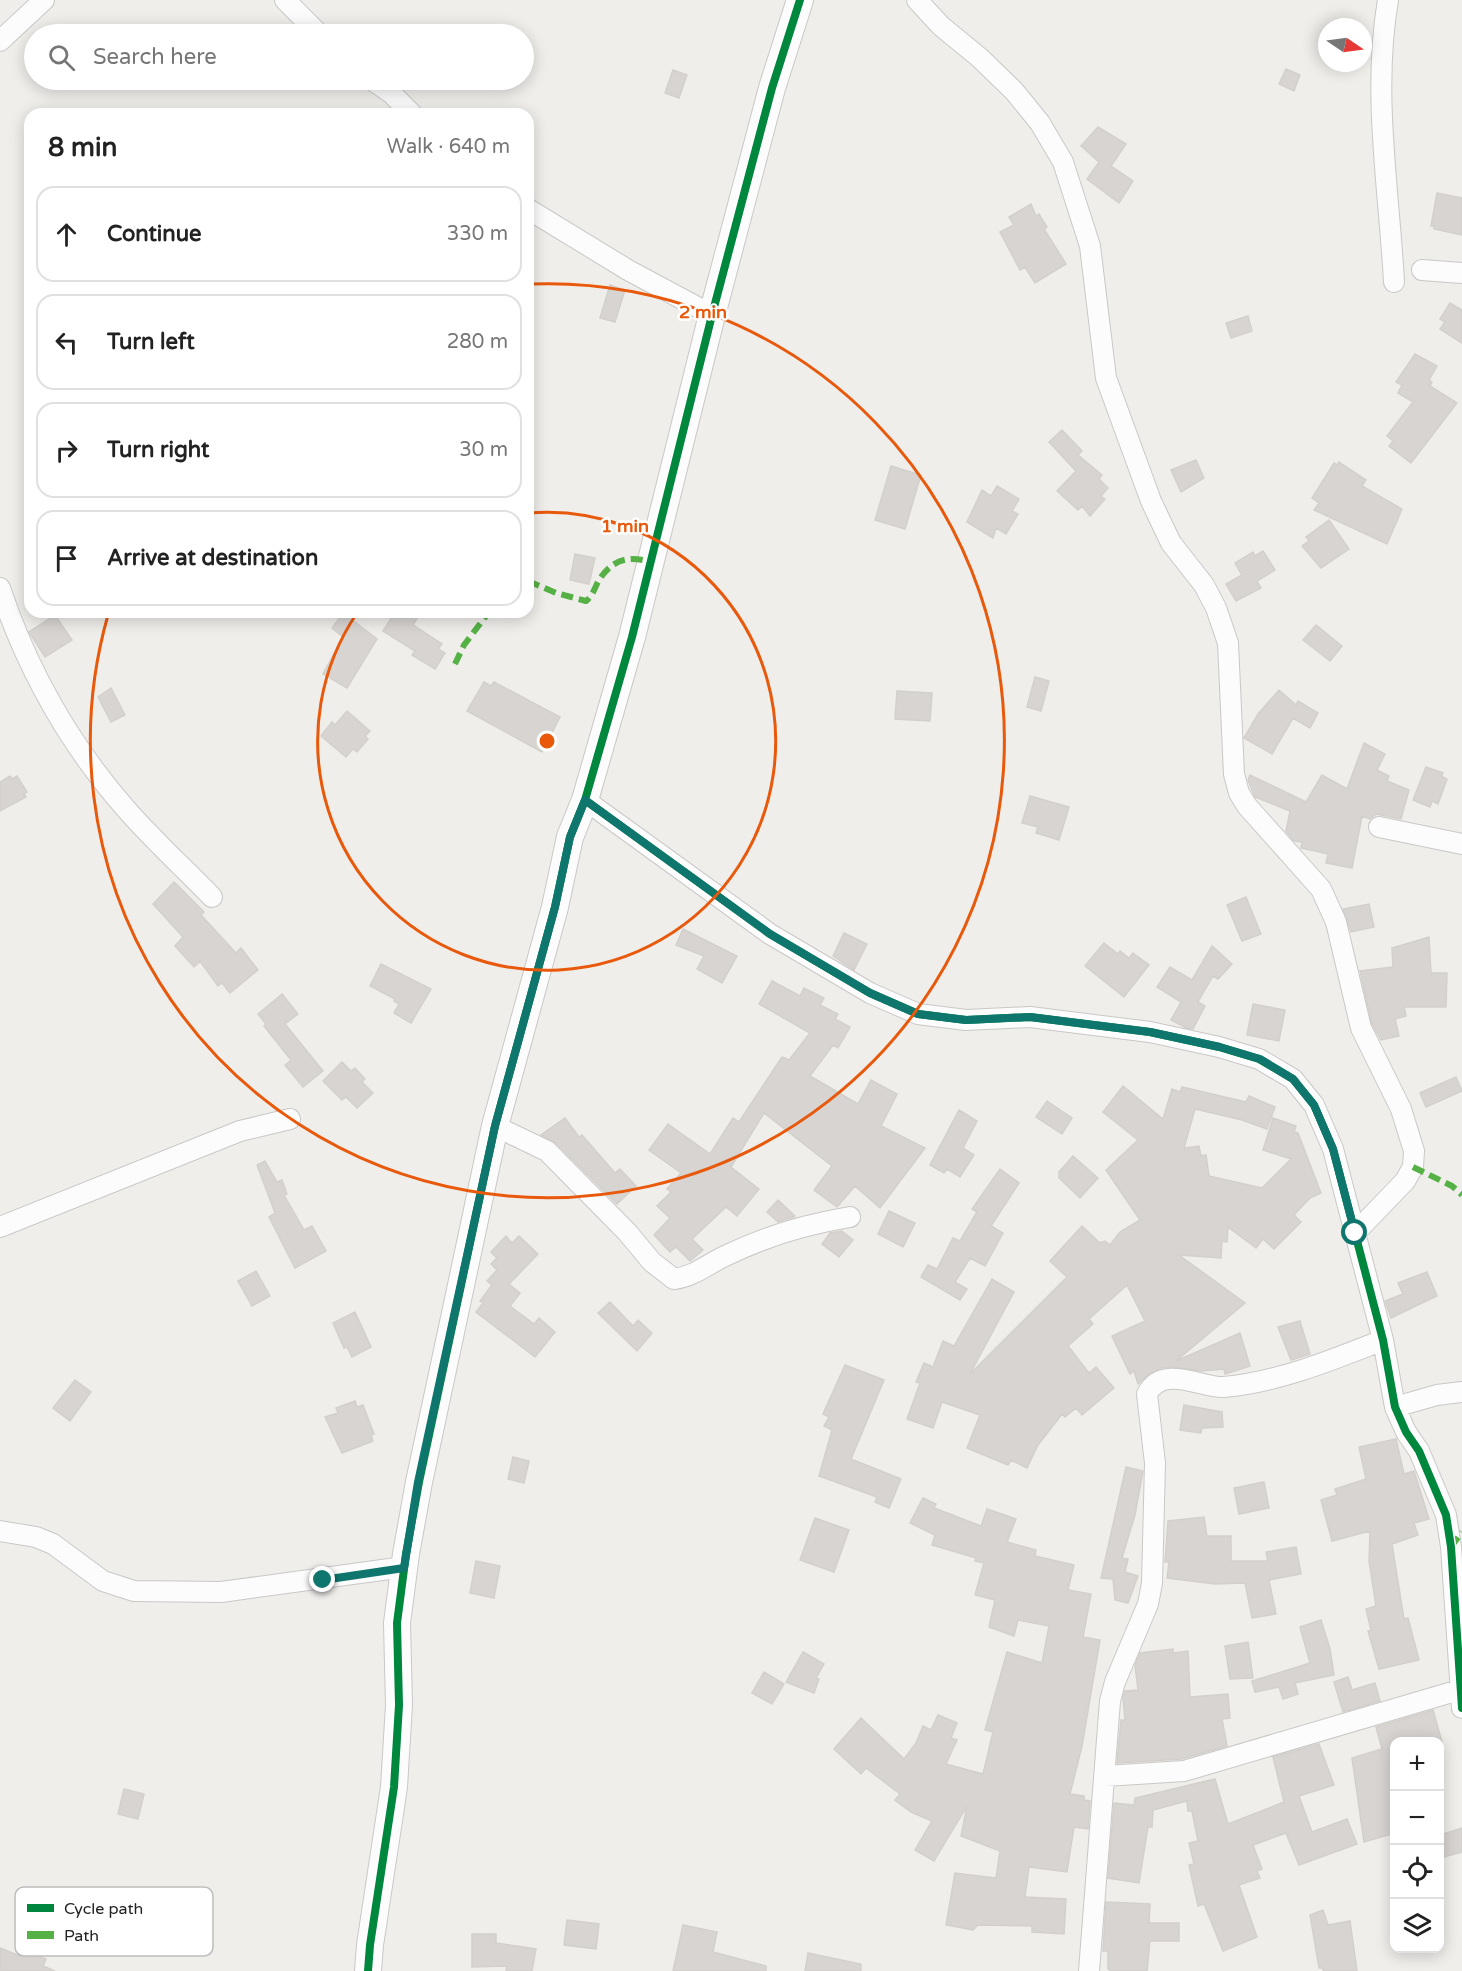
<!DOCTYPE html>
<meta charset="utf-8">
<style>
body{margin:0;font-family:"Varela Round",sans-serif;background:#f6f6f6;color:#222}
.controls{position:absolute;right:18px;bottom:18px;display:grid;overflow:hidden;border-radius:12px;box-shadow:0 3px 15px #0003}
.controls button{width:54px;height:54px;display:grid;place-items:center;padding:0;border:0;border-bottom:2px solid #e0e0e0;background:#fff;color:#222;font:30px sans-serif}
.compass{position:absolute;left:1318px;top:18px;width:54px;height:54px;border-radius:50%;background:#fff;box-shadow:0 3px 15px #0003;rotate:103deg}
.stop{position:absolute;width:18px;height:18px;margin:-14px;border:4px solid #0f766e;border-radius:50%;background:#fff}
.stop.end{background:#0f766e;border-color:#fff;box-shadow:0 2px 6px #0008}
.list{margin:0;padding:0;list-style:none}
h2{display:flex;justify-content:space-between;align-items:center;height:78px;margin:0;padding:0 24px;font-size:26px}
h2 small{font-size:20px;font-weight:400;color:#767676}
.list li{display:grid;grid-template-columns:39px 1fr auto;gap:18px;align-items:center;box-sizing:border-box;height:96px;margin:0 12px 12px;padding:0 12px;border:2px solid #e0e0e0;border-radius:18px}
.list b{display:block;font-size:22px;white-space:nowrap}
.list em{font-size:20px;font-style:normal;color:#767676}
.icon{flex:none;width:33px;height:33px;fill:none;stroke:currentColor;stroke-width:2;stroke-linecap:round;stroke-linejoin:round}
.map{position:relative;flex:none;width:1462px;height:1971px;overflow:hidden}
.search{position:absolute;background:#fff;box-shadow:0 3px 15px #0003;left:24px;top:24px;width:510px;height:66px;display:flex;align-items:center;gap:15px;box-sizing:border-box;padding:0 21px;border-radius:33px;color:#767676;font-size:22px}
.panel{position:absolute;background:#fff;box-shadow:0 3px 15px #0003;left:24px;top:108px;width:510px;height:510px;border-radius:18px}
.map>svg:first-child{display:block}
.building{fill:#d7d4d2;stroke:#d3d0cc;stroke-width:1.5}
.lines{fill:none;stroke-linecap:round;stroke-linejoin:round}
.minor-casing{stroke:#c9c8c7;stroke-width:22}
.tertiary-casing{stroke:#c9c8c7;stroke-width:28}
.minor{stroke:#fdfcfc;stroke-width:20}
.tertiary{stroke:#fdfcfc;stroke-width:26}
.quiet{stroke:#55b145;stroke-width:6;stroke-dasharray:12 6;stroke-linecap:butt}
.cycleway-casing{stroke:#fff;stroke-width:11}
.cycleway{stroke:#00873e;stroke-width:8}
.route{stroke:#0f766e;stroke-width:8}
.ring{fill:none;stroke:#e8590c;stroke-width:3}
.key{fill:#fff;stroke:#bdbdbd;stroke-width:1.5}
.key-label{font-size:16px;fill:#222}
.centre{fill:#e8590c;stroke:#fff;stroke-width:3}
.ring-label{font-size:18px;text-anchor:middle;font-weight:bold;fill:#e8590c;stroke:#fff;stroke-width:5;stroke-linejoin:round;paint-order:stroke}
</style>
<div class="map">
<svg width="1462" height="1971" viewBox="0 0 1462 1971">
<rect width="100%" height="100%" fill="#f0eeeb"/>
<path class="building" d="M1286 69 1300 75 1294 91 1279 84Z
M673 70 687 75 679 98 665 93Z
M1098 127 1126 144 1111 166 1133 181 1119 203 1087 179 1099 162 1081 146Z
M1437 193 1462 198V235L1434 229V226H1431Z
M1031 204 1036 216 1039 214 1047 227 1044 229 1066 264 1035 283 1025 267 1020 270 1000 232 1014 225 1009 217Z
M610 285 625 290 615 322 600 318Z
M1450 303 1462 310V343L1440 329 1445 322 1440 319Z
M1248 316 1252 331 1231 338 1226 323Z
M1415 354 1437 366 1429 380 1432 382 1430 386 1457 403 1411 463 1389 446 1393 441 1387 436 1413 402 1398 393 1402 385 1396 382Z
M1062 430 1082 451 1078 455 1102 475 1099 479 1108 488 1101 496 1105 499 1090 516 1082 506 1078 510 1057 491 1076 471 1049 442Z
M1196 460 1204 478 1181 492 1171 470Z
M1339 462 1366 480 1362 486 1402 509 1387 544 1314 510 1319 503 1312 498 1334 463 1337 465Z
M891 466 921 475 905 529 875 520Z
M997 486 1019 499 1012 511 1018 514 1006 534 996 528 993 538 967 522 982 490 991 496Z
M1329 520 1349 549 1321 568 1302 546 1309 541 1306 537Z
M1263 551 1275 570 1257 581 1261 588 1236 601 1226 584 1242 575 1235 563 1253 552 1255 556Z
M575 554 595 558 589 584 570 580Z
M395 612H421L413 625 442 644 438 649 445 653 435 669 412 655 415 651 383 631Z
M343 613 377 639 347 688 323 674 343 637 332 628Z
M55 615 72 640 45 657 29 632Z
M1316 625 1342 646 1330 661 1303 640Z
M1035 677 1049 681 1041 711 1027 707Z
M484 682 491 686 494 682 560 717 542 752 467 711Z
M111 688 125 715 111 722 98 697Z
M1279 690 1296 705 1298 701 1318 713 1310 728 1293 718 1272 754 1244 738 1258 714Z
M897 691 932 693 930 721 895 719Z
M347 711 370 731 365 736 368 739 357 752 353 749 346 757 321 736 332 722 335 725Z
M1364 743 1385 754 1377 770 1389 776 1387 781 1409 790 1401 819 1376 814 1370 819 1362 816 1352 868 1326 863 1328 854 1301 848 1302 842 1294 841 1286 831 1290 811 1255 797 1248 780 1250 775 1306 802 1322 775 1347 789Z
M1426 767 1443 773 1441 776 1447 779 1438 804 1432 801 1430 807 1413 800Z
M10 776 12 779 17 776 27 792 24 794 26 797 0 811V782Z
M1030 796 1069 807 1059 840 1036 833 1038 827 1022 823Z
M174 882 204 912 201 915 236 953 241 948 258 970 230 993 222 983 218 986 200 961 194 967 175 946 183 937 153 904Z
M1246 897 1261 934 1242 941 1227 905Z
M1369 904 1374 927 1351 932 1343 909Z
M683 929 737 956 722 983 697 969 704 956 676 945Z
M844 933 867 944 854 970 833 956Z
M1429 937 1431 973H1447L1446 1007H1404L1406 1016 1395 1019 1399 1036 1381 1040 1372 1024 1360 971 1393 967 1392 948Z
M1104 943 1118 954 1120 951 1129 958 1133 953 1149 965 1124 997 1085 966Z
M1212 946 1232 964 1218 979 1213 976 1198 1002 1205 1006 1193 1029 1186 1028 1171 1020 1181 1002 1157 987 1170 967 1192 980Z
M381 964 431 989 411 1023 394 1013 399 1004 394 1001 395 999 370 986Z
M772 981 800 996 804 988 824 998 820 1005 838 1014 835 1019 850 1027 838 1048 833 1045 810 1076 858 1104 871 1080 897 1094 881 1126 925 1148 880 1208 855 1186 837 1207 814 1190 832 1166 764 1113 731 1167 759 1189 737 1216 726 1207 692 1239 703 1250 690 1261 676 1247 670 1252 654 1235 670 1218 657 1206 671 1192 667 1189 681 1173 649 1150 668 1124 710 1154 733 1118 739 1122 782 1057 789 1060 810 1033 759 1004Z
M282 994 298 1014 285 1024 323 1071 303 1087 285 1065 291 1060 264 1026 266 1024 258 1014Z
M1253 1004 1285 1010 1279 1041 1247 1035Z
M342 1062 351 1071 355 1068 365 1079 362 1082 373 1093 357 1108 346 1097 342 1100 323 1081Z
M1456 1077 1462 1091 1426 1107 1420 1093Z
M1123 1086 1163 1119 1172 1089 1180 1092 1182 1087 1246 1102 1249 1096 1275 1107 1267 1129 1242 1120 1195 1109 1184 1148 1199 1146 1201 1156 1206 1155 1209 1176 1262 1188 1291 1159 1263 1150 1273 1118 1296 1126 1294 1132 1298 1133 1321 1193 1310 1198 1294 1215 1301 1222 1274 1249 1263 1239 1256 1248 1228 1227 1227 1242 1222 1241 1221 1258 1179 1255 1245 1303 1176 1361 1240 1333 1250 1366 1225 1374 1224 1369 1201 1371 1174 1367 1161 1368 1148 1375 1138 1384 1134 1371 1130 1374 1112 1336 1145 1321 1127 1285 1089 1319 1093 1324 1068 1346 1089 1373 1096 1367 1114 1388 1082 1415 1076 1408 1065 1417 1062 1414 1038 1445 1027 1468 1011 1460 1008 1465 967 1448 980 1415 942 1402 933 1428 907 1419 920 1383 916 1382 924 1363 933 1367 943 1341 954 1346 992 1279 1014 1292 970 1374 1067 1277 1050 1261 1082 1226 1100 1243 1105 1241 1110 1245 1120 1232 1140 1220 1106 1170 1138 1140 1103 1112Z
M1047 1101 1072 1118 1062 1134 1036 1117Z
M959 1110 977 1121 963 1148 974 1155 960 1177 947 1169 944 1173 930 1165Z
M565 1118 579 1137 582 1135 615 1173 620 1169 636 1186 617 1204 556 1143 541 1135Z
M1073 1156 1098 1178 1080 1198 1059 1178V1172Z
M265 1161 277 1182 282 1180 287 1194 284 1195 304 1230 312 1226 326 1251 295 1268 269 1217 275 1213 257 1165Z
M1000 1169 1019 1183 991 1226 1003 1233 985 1266 970 1258 955 1282 967 1289 960 1300 921 1277 928 1265 937 1269 953 1238 960 1241 977 1212 972 1209Z
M778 1200 795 1216 794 1217 778 1222 767 1212Z
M889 1211 915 1223 903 1247 878 1234Z
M842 1231 853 1240 839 1257 822 1244 830 1233Z
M506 1236 512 1243 519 1236 538 1254 509 1284 520 1293 510 1306 534 1324 539 1318 555 1332 535 1357 476 1312 483 1303 480 1301 492 1285 487 1281 497 1270 491 1264 497 1258 491 1252Z
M256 1271 270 1296 252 1306 238 1281Z
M1427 1272 1437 1296 1391 1318 1385 1301 1403 1294 1398 1283Z
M610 1302 633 1326 638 1320 652 1333 637 1351 598 1313Z
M355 1312 371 1347 352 1357 347 1347 344 1348 333 1323Z
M1300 1321 1310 1354 1291 1360 1278 1327Z
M845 1365 884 1380 851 1459 901 1479 889 1508 875 1502 877 1497 819 1476 832 1430 824 1426 829 1417 823 1414Z
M75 1380 91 1392 70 1421 53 1408Z
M355 1401 357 1407 363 1405 374 1434 371 1435 373 1441 342 1453 325 1417 338 1413 336 1408Z
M1184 1405 1222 1412 1223 1427 1202 1428 1201 1433 1180 1430Z
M1396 1439 1404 1474 1414 1471 1429 1519 1414 1523 1418 1535 1392 1544 1404 1619 1408 1618 1419 1660 1379 1669 1368 1631 1371 1630 1366 1609 1376 1606 1369 1561 1370 1531 1332 1541 1321 1500 1337 1495 1335 1489 1366 1479 1359 1447Z
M513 1457 529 1461 524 1483 508 1479Z
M1126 1467 1143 1471 1135 1515 1122 1558 1128 1559 1125 1572 1138 1576 1128 1603 1115 1600 1113 1579 1101 1578Z
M1264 1482 1269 1508 1239 1514 1234 1488Z
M923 1498 936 1504 934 1508 981 1526 987 1509 1016 1519 1007 1542 1036 1550 1035 1556 1074 1565 1068 1590 1091 1594 1083 1637 1100 1640 1082 1746 1070 1794 1084 1796V1800L1090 1801 1088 1829 1074 1827 1067 1872 1029 1867 1025 1897 1066 1899 1064 1934 1032 1932V1926L978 1925 973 1930 946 1925 955 1873 996 1878 1000 1851 961 1836 967 1806 934 1861 915 1850 932 1821 911 1812 895 1800 900 1794 866 1768 861 1774 834 1749 861 1718 904 1759 916 1743 923 1726 931 1730 938 1715 957 1723 951 1738 957 1740 946 1764 983 1774 993 1732 985 1730 1007 1652 1042 1663 1049 1626 1018 1620 1014 1636 989 1627 995 1600 975 1595 984 1563 975 1561 976 1558 932 1545 935 1535 910 1523Z
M1204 1517 1207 1536H1231V1561H1268L1266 1552 1296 1547 1301 1574 1269 1580 1276 1614 1252 1618 1245 1583 1215 1584 1167 1578 1169 1562H1165L1168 1521Z
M815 1518 849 1530 834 1572 800 1560Z
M476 1561 500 1566 494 1598 470 1593Z
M1321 1620 1330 1649 1334 1675 1295 1683 1298 1694 1283 1699 1279 1687 1255 1692 1252 1681 1310 1663 1300 1627Z
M1248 1642 1253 1678 1230 1679 1225 1646Z
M1173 1649V1653L1188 1651 1190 1697 1228 1694 1230 1718 1222 1719 1227 1746 1182 1759 1117 1763 1121 1720H1125L1123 1697 1125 1691 1138 1690 1135 1665 1140 1653Z
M803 1652 824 1664 816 1678 819 1679 814 1693 786 1682Z
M764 1672 784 1684 772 1704 752 1693Z
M1348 1677 1352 1690 1375 1683 1380 1701 1343 1712 1334 1682Z
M1433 1710 1442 1742H1395V1833L1364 1842 1352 1758 1382 1749 1376 1727Z
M1319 1744 1334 1785 1299 1796 1312 1832 1347 1819 1357 1844 1299 1865 1286 1833 1253 1845 1262 1869 1257 1871 1260 1878 1239 1885 1257 1937 1223 1951 1204 1904 1198 1906 1189 1865 1194 1864 1189 1843 1198 1841 1192 1811H1188L1187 1801 1153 1810 1152 1827H1148L1139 1883 1108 1878 1114 1803 1134 1805 1135 1798 1215 1779 1228 1824 1284 1802 1273 1757Z
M124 1789 144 1794 138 1819 118 1814Z
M1462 1828V1852L1440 1858V1835Z
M1106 1902 1150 1904 1149 1923H1179V1941H1150L1147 1971H1111L1108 1969V1951H1103Z
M1323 1910 1328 1925 1350 1921 1357 1971H1323V1968H1319L1310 1915Z
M567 1920 599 1924 596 1949 564 1945Z
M683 1925 717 1932 713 1952 766 1966V1971H673Z
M472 1934H496V1943L536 1949 532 1971H506L507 1966 472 1967Z
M0 1948 20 1956 22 1950 46 1959 43 1966 55 1971H0Z
M808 1953 861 1964V1971H805Z"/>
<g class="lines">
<g class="minor-casing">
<path id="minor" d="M285 0 319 34
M917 0 941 26 980 58 1014 91 1040 123 1063 162 1090 246 1106 378 1151 501 1171 543 1204 585 1216 608 1228 643 1234 774 1239 793 1247 806 1321 889 1336 922 1361 1028 1401 1109 1414 1151 1413 1167 1405 1181 1355 1233
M1388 0C1372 93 1389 189 1394 282
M0 41 44 0
M372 80 391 93 412 114
M528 209 628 270 712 315
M1422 270 1462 273
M0 588C27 669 69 744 126 809 153 840 184 868 212 897
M585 800 770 934 870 993 918 1014 966 1020 1030 1017 1150 1032 1219 1047 1259 1059 1293 1079 1314 1105 1333 1149 1383 1340 1395 1407 1406 1432 1419 1451 1446 1515 1451 1547 1462 1708
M1379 827 1462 844
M495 1126 547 1151 627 1232 652 1262 674 1279C693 1277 708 1264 725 1256 764 1237 807 1224 850 1217
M0 1227 240 1131 290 1119
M1395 1407 1437 1395 1462 1392
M0 1531 36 1537 53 1544 103 1581 134 1591 221 1592 404 1567
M1105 1776 1184 1771 1459 1690
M1089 1971 1110 1701 1115 1682 1148 1604 1152 1583 1155 1463 1147 1394C1163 1363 1204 1389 1224 1387 1279 1382 1332 1360 1383 1340"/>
</g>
<g class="tertiary-casing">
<path id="tertiary" d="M368 1971 370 1945 394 1787 399 1705 397 1623 406 1554 419 1482 495 1126 555 907 570 837 585 800 632 637 712 315 772 88 800 0"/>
</g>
<use href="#minor" class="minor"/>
<use href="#tertiary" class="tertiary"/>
<path class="quiet" d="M528 581 556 593 586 601C594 595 595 585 601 577 615 558 630 556 651 562
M455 664 464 645 489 612
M1413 1167 1452 1186 1462 1195
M1451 1547 1462 1532"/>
<g class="cycleway-casing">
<path id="cycleway" d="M585 800 770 934 870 993 918 1014 966 1020 1030 1017 1150 1032 1219 1047 1259 1059 1293 1079 1314 1105 1333 1149 1383 1340 1395 1407 1406 1432 1419 1451 1446 1515 1451 1547 1462 1708
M368 1971 370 1945 394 1787 399 1705 397 1623 406 1554 419 1482 495 1126 555 907 570 837 585 800 632 637 712 315 772 88 800 0"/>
</g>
<use href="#cycleway" class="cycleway"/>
</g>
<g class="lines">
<path class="route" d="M323 1580 404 1568 418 1482 495 1126 555 907 570 837 585 800 770 934 870 993 918 1014 966 1020 1030 1017 1150 1032 1220 1047 1260 1059 1293 1079 1314 1105 1333 1149 1355 1233"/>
</g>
<g class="ring">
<path d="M529 513A229 229 0 1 1 357 613"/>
<path d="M531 284A457 457 0 1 1 108 615"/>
</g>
<rect x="15" y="1887" width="198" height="69" rx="9" class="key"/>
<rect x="27" y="1904" width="27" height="8" fill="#00873e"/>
<rect x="27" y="1931" width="27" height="8" fill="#55b145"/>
<g class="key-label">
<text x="64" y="1914">Cycle path</text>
<text x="64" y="1941">Path</text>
</g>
<circle cx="547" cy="741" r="9" class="centre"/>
<g class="ring-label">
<text x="703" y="318">2 min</text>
<text x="625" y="532">1 min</text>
</g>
</svg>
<div class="controls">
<button>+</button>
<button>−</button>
<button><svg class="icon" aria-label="locate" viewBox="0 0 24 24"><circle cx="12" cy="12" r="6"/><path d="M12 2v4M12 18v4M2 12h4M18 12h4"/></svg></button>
<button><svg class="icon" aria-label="layers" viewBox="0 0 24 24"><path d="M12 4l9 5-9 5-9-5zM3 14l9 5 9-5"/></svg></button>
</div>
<svg class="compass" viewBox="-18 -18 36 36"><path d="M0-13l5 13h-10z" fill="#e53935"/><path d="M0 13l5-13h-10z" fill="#767676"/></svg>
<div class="stop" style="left:1355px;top:1233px"></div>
<div class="stop end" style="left:323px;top:1580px"></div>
<div class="search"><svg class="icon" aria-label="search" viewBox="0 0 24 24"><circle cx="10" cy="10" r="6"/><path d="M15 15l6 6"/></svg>Search here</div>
<section class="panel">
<h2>8 min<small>Walk · 640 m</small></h2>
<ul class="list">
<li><svg class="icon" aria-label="ahead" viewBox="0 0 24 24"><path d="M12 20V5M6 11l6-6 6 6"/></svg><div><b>Continue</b></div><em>330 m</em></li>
<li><svg class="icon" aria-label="left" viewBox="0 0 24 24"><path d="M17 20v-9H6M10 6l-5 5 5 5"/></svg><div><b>Turn left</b></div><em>280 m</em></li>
<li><svg class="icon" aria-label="right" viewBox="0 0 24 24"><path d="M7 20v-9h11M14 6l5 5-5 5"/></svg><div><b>Turn right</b></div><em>30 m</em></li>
<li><svg class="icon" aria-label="arrive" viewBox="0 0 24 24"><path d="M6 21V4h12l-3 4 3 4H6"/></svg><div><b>Arrive at destination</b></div></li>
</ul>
</section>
</div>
